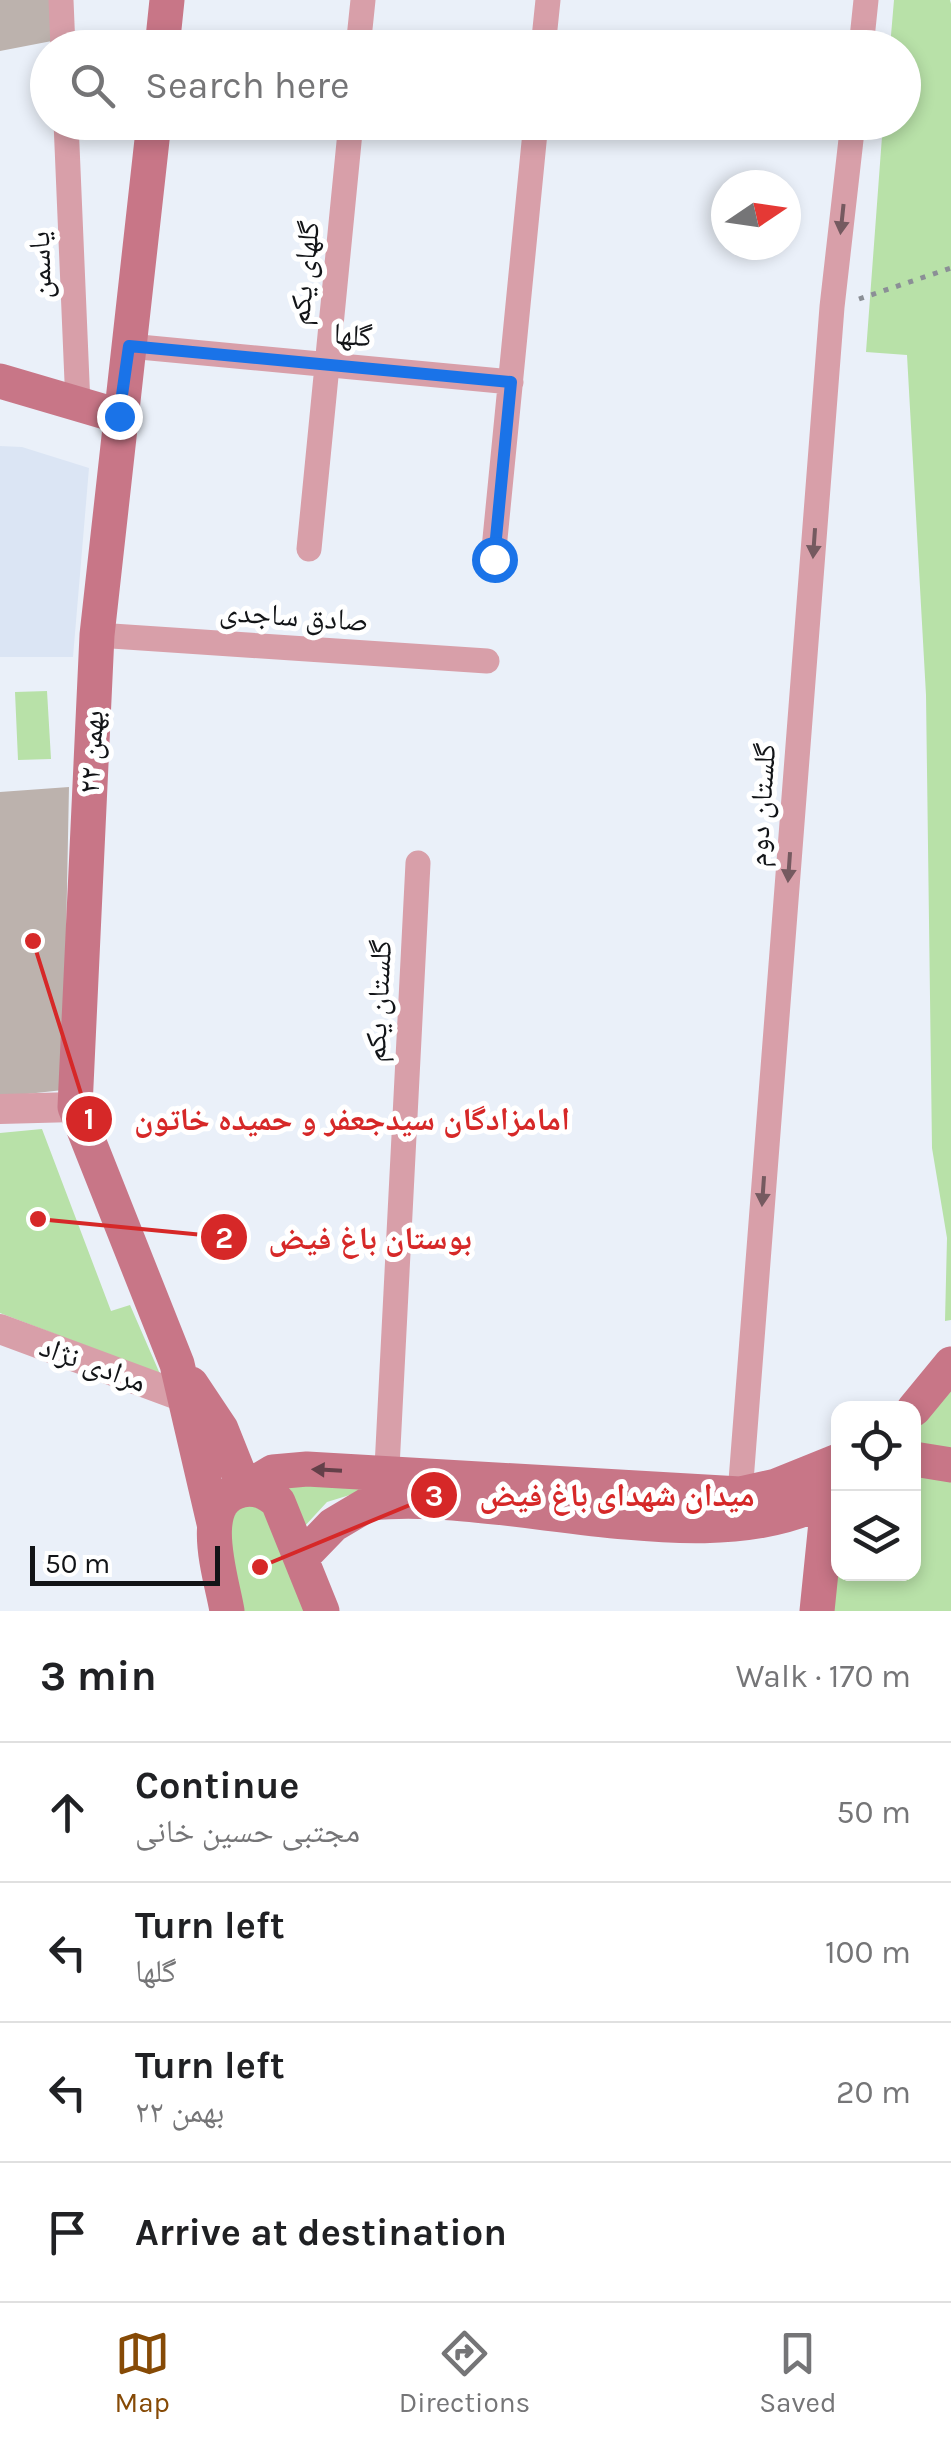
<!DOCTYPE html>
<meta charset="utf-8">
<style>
body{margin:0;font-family:Karla,"Noto Naskh Arabic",sans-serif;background:#f2f2f2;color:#202124}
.controls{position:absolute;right:30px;bottom:30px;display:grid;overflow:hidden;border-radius:20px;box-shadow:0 5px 15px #0003}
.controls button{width:90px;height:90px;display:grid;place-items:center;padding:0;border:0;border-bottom:2px solid #e0e0e0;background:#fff;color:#202124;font:50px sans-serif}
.compass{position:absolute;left:711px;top:170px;width:90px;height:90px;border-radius:50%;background:#fff;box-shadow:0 5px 15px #0003;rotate:77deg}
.scale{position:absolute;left:30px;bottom:25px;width:190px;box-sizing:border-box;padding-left:10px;border:5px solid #121417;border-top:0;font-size:28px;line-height:35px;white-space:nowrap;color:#121417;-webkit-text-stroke:8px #fff;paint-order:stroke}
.stop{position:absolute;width:30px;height:30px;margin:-22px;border:8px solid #1a73e8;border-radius:50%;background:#fff}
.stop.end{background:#1a73e8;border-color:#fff;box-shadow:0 2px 10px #0008}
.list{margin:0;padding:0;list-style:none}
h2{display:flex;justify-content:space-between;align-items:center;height:130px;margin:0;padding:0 40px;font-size:42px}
h2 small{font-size:32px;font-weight:400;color:#757577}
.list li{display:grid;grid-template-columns:65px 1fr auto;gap:30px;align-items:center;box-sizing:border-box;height:140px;padding:0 40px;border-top:2px solid #e0e0e0}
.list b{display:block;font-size:38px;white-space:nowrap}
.list p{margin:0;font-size:32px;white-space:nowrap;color:#757577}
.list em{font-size:32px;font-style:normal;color:#757577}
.icon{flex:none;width:55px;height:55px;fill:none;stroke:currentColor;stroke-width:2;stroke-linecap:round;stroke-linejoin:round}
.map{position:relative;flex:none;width:951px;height:1611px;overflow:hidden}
.search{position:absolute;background:#fff;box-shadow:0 5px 15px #0003;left:30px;right:30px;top:30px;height:110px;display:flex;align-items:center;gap:25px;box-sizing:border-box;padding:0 35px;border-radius:55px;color:#757577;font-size:38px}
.sheet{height:690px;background:#fff}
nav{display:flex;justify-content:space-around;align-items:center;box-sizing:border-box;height:140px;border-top:2px solid #e0e0e0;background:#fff;font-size:28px;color:#757577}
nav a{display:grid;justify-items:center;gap:5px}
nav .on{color:#864a06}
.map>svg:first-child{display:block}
.built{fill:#dbe5f4}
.green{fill:#b8e1a8}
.building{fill:#bcb2ad}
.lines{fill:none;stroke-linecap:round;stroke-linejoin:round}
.path{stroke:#8b8f96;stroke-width:5;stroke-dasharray:5 8;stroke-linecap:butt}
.minor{stroke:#d89fa9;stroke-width:25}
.tertiary{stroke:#d89fa9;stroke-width:30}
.secondary{stroke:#c87687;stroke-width:35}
.oneway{fill:#755a60}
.oneway2{fill:#644049}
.route{stroke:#1a73e8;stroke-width:12}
.labels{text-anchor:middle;stroke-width:10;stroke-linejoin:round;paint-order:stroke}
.street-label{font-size:30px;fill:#121417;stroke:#fff}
.leader{fill:none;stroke:#d62828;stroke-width:4}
.callout-dot{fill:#d62828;stroke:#fff;stroke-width:4}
.mark-label{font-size:30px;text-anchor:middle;font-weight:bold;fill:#fff}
.callout-label{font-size:32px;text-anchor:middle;font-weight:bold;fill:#d62828;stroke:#fff;stroke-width:10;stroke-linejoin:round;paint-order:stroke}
</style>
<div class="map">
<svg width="951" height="1611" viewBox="0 0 951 1611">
<rect width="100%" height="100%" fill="#eaf0f9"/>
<path class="built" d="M0 446 22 447 89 468 73 657H0Z"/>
<path class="green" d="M894 0H950L951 4V1320L945 1321 947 1238 932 1148 926 695 907 355 866 352 883 123 904 122V48L890 47Z
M47 691 51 759 18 760 15 692Z
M42 1129 111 1311 130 1305 160 1374 0 1313V1133Z
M951 1381V1451L914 1448V1422Z
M914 1468 951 1474V1611H830L838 1523V1574H914Z
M311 1483 366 1490 327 1502 303 1528 268 1491Z
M252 1505 266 1513 305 1611H240L225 1529 240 1507Z"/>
<path class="building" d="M0 0H57V40L0 51Z
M69 787 63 1090 0 1097V792Z"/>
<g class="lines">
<path class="path" d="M859 299 951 268"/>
<path class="minor" d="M61 0 63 48
M358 48 363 0
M543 48 548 0
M861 48 866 0
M66 122 78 405
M129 346 511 382
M309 549 351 122
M493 559 536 122
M97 635 487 661
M386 1487 418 863
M740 1494 832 307 853 122"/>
<path class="tertiary" d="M0 1109 75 1107
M0 1329 186 1398"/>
<path class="secondary" d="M162 48 167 0
M154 122 97 635 75 1107 177 1364 214 1523
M0 381 119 416
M191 1384 221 1429 245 1489 273 1472 307 1469 740 1494 776 1486 838 1461
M914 1409 951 1364
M914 1459 951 1465
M302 1557 333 1525 370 1503C507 1488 721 1569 838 1492
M227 1611C222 1579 194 1500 242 1490 257 1487 268 1493 278 1502L322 1611
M817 1611 830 1483"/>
</g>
<defs><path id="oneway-solid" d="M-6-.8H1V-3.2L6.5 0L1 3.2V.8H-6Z" transform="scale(2.5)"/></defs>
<g class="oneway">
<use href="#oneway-solid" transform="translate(842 219) rotate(96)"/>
<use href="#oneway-solid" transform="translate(814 543) rotate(94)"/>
<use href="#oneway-solid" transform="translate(789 867) rotate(94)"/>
<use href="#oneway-solid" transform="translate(763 1191) rotate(94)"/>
</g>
<use class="oneway2" href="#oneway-solid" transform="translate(327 1470) rotate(-177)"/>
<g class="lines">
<path class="route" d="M119 416 129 346 511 382 494 559"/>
</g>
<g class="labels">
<g class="street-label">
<text transform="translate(40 265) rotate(-92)" y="10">یاسمن</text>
<text transform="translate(304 273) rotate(-84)" y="10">گلهای یکم</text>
<text transform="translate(353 335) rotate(5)" y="10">گلها</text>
<text transform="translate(294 616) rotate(4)" y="10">صادق ساجدی</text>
<text transform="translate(91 752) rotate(-87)" y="10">۲۲ بهمن</text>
<text transform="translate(761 805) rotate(-86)" y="10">گلستان دوم</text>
<text transform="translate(378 1001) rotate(-87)" y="10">گلستان یکم</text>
<text transform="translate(93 1364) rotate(20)" y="10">مرادی نژاد</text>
</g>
</g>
<path class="leader" d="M33 941L89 1119M38 1219L224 1237M260 1567L434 1495"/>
<g class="callout-dot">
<circle cx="33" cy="941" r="10"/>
<circle cx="38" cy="1219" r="10"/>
<circle cx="260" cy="1567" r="10"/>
<circle cx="89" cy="1119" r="25"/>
<circle cx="224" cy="1237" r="25"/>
<circle cx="434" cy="1495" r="25"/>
</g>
<g class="mark-label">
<text x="89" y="1129">1</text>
<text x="224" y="1248">2</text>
<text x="434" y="1506">3</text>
</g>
<g class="callout-label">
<text x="352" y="1130">امامزادگان سیدجعفر و حمیده خاتون</text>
<text x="370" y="1249">بوستان باغ فیض</text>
<text x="617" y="1506">میدان شهدای باغ فیض</text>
</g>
</svg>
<div class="controls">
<button><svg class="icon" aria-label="locate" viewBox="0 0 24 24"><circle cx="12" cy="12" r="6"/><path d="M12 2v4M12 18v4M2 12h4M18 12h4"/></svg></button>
<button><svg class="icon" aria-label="layers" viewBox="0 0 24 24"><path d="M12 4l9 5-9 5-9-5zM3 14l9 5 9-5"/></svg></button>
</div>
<svg class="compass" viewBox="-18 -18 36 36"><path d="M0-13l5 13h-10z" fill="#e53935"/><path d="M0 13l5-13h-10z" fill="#757577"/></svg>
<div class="scale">50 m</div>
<div class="stop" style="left:494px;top:559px"></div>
<div class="stop end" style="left:119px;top:416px"></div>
<div class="search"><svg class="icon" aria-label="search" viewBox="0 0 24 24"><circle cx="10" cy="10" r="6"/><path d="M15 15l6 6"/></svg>Search here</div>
</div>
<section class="sheet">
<h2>3 min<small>Walk · 170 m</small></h2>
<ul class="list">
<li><svg class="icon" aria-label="ahead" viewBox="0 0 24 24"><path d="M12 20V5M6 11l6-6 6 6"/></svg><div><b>Continue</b><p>مجتبی حسین خانی</p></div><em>50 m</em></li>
<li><svg class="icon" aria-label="left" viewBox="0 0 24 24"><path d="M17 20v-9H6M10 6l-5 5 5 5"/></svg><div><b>Turn left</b><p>گلها</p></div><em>100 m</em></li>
<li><svg class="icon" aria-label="left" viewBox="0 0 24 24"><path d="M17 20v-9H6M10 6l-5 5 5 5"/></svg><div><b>Turn left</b><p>۲۲ بهمن</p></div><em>20 m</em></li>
<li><svg class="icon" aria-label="arrive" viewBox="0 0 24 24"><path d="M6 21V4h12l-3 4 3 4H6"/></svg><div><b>Arrive at destination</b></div></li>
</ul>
</section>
<nav>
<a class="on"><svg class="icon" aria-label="map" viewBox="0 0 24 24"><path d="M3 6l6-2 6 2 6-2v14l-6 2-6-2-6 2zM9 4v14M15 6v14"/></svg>Map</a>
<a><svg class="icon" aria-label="directions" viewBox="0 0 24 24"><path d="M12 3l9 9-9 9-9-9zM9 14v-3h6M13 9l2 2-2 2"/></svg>Directions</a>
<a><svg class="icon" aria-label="saved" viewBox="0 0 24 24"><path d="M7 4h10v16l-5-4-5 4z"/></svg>Saved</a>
</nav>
